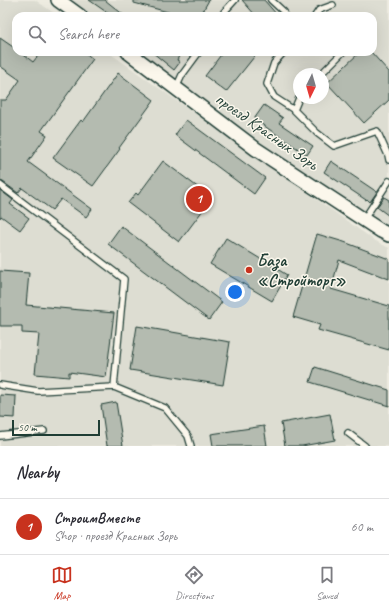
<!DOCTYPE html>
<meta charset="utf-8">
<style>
body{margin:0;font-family:Caveat,sans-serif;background:#f7f7f7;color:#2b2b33}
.compass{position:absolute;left:293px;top:68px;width:36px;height:36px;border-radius:50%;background:#fff;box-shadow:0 4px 16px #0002;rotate:185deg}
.scale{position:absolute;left:12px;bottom:10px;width:88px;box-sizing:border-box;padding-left:4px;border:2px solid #1f3d34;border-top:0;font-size:11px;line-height:14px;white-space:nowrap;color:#1f3d34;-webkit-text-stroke:3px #fbf7ec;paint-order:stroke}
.you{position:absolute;left:235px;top:292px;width:14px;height:14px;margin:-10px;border:3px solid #fff;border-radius:50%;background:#1a73e8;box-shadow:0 0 0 6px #1a73e833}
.badge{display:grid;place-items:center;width:26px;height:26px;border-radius:50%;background:#c8321e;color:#fff;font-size:13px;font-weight:700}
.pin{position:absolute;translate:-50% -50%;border:2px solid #fff;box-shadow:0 1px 4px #0006}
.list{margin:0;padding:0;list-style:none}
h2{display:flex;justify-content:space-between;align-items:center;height:52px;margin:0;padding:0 16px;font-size:17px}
h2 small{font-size:13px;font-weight:400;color:#7c7c81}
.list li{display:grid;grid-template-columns:26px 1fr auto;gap:12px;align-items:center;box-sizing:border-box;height:56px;padding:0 16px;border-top:1px solid #e1e1e2}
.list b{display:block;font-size:15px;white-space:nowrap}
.list p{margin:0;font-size:13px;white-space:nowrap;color:#7c7c81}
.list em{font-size:13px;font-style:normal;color:#7c7c81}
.icon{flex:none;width:22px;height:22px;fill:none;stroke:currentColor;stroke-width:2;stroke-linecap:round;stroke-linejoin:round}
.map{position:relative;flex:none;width:389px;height:446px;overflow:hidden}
.search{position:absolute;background:#fff;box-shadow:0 4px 16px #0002;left:12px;right:12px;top:12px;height:44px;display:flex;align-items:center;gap:10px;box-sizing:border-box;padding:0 14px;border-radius:12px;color:#7c7c81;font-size:15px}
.sheet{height:108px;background:#fff}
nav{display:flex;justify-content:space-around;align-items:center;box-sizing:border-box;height:56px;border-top:1px solid #e1e1e2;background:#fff;font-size:11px;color:#7c7c81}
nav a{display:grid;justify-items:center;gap:2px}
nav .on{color:#c8321e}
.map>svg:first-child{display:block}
.built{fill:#ddddd2;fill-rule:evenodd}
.building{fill:#b4bbb0;stroke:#1f3d34}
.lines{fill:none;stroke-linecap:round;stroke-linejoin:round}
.service-casing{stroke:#1f3d34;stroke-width:8}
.tertiary-casing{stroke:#1f3d34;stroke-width:16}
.service{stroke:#fbf7ec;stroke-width:5.5}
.tertiary{stroke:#fbf7ec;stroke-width:13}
.poi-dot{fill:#c8321e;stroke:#fbf7ec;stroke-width:1.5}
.labels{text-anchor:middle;stroke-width:3;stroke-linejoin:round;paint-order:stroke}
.street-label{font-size:17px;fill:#1f3d34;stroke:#fbf7ec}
.poi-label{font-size:17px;font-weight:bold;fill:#1f3d34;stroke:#fbf7ec;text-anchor:start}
</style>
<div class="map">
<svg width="389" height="446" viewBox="0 0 389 446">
<rect width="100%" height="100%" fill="#eeece1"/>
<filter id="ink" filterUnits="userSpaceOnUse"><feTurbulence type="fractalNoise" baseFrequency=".025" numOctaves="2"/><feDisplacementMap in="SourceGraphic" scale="8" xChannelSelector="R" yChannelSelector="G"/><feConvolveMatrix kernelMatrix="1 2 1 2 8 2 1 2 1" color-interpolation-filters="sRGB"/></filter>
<g filter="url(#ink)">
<path class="built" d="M0 0H35L58 16H16V52H108L374 240 389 248V446H0Z
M60 0H389V227L257 147 129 52H373V16H81ZM299 74H323V98H299Z"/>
<path class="building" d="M89 0H105L125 16H112Z
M134 0H209L200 16H183L134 3Z
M242 0H264L278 16H256Z
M0 38 16 49V52H20L33 62 41 52H84L93 59 41 131 47 135 28 162 92 209 86 217 61 199 52 210 22 188 18 193 3 182 0 181V100H6L20 80 0 66Z
M152 52H181L177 60 180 62 174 70Z
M223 52H258L226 92 205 76Z
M360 52H371L389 72V100L364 123 327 83Z
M118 73 154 100 119 148 120 149 93 186 53 158 81 120 83 122Z
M264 105 283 118 279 123 313 146 307 155 254 119Z
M186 120 265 178 254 194 175 135Z
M163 161 212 198 179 242 128 203 136 193 138 195Z
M331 161 377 192 370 202 367 199 366 200 324 172Z
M0 190 13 200 10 204 29 218 20 230 1 216 0 218Z
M384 197 389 200V216L377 207Z
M121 226 222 302 209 320 108 244Z
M317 234 344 242 389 259V279L339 260 331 289 389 306V350L318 330 320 325 293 317Z
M226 238 287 275 272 301 210 264Z
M0 271 29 273 26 305 114 313 106 377 69 372V377L35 374 39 334 22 333V326H0Z
M137 326 230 342 223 385 130 370Z
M315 367 389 390V406L310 382Z
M0 395 16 396 15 418 0 417Z
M116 402 123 446H107L101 405Z
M330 414 335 440 302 446H285L281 423Z
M264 426 267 446H213L211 434Z"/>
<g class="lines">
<g class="service-casing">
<path id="service" d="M271 0 284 12
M222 16 224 12 235 0
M315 16 319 10 333 5
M284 52 274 63 267 84 274 97 294 110
M321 74 343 52
M176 88 182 75 199 52
M299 98 294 110 317 133 334 146 377 131 388 155 389 160
M0 185 124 279 114 387
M364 219 389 181
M0 385 38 391 114 387 165 408 188 436 191 446
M348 433 365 446
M0 436 44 431"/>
</g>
<g class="tertiary-casing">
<path id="tertiary" d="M58 0 80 16
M128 52 256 149 381 231 389 235"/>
</g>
<use href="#service" class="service"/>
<use href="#tertiary" class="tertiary"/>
</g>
</g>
<circle class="poi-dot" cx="249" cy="270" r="4"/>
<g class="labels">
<g class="street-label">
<text transform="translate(267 131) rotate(35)" y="6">проезд Красных Зорь</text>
</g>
<g class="poi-label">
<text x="257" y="266">База<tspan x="257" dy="20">«Стройторг»</tspan></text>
</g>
</g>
</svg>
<svg class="compass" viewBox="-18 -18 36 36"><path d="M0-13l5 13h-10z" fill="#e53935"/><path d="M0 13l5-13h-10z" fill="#7c7c81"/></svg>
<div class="scale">50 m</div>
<div class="you"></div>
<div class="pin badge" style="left:199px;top:199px">1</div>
<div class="search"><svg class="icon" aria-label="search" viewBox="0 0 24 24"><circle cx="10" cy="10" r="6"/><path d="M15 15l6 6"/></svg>Search here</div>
</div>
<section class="sheet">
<h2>Nearby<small></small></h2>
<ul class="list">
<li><span class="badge">1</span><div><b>СтроимВместе</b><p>Shop · проезд Красных Зорь</p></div><em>60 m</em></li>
</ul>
</section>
<nav>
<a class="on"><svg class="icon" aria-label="map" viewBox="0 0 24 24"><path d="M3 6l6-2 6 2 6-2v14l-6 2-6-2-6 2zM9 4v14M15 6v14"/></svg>Map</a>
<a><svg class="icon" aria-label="directions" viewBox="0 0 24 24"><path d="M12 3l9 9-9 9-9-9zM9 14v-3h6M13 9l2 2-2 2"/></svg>Directions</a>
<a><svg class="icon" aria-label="saved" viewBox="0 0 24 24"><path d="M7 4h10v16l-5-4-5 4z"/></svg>Saved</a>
</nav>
